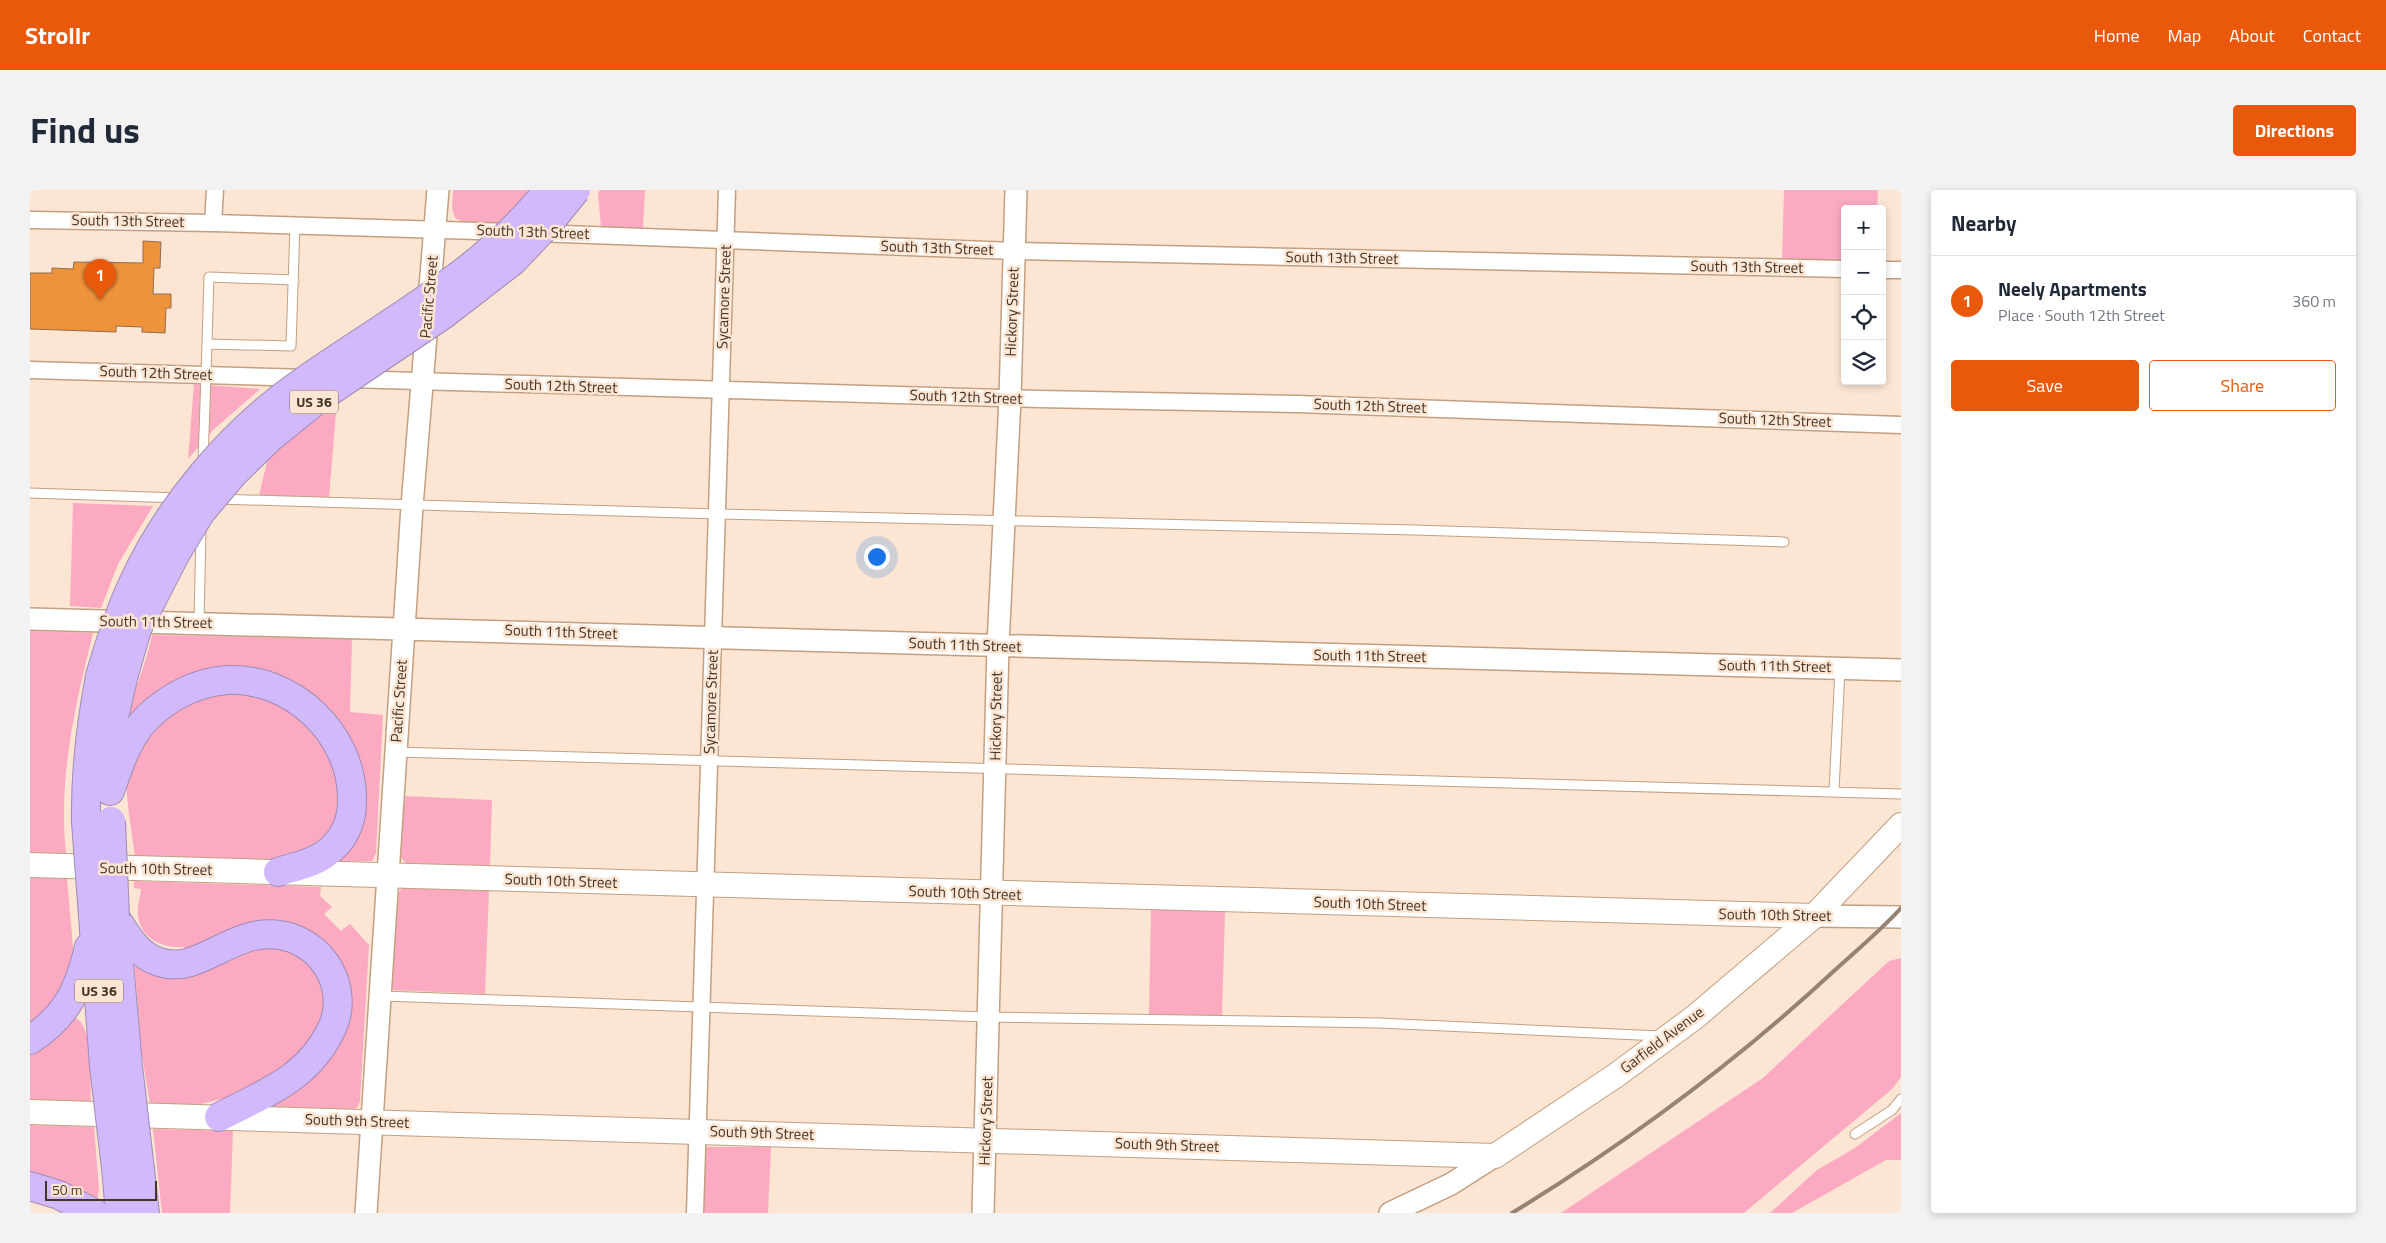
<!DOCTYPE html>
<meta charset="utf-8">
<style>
body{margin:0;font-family:"Titillium Web",sans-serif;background:#f2f2f3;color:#1f2937}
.controls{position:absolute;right:15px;top:15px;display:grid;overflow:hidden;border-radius:5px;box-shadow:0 2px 8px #0003}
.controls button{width:45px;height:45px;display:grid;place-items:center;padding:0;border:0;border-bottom:1px solid #e0e1e3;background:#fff;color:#1f2937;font:25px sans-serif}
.scale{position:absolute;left:15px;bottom:12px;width:112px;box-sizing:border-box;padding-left:5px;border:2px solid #443529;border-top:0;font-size:14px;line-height:18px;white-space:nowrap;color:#443529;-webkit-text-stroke:4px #fce5d3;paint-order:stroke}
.you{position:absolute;left:846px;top:366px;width:18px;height:18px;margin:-12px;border:4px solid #fff;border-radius:50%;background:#1a73e8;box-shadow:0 0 0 8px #1a73e833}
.badge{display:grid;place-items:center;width:32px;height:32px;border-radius:50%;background:#ea580c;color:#fff;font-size:16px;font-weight:700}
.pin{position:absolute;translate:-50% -41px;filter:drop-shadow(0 1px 2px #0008)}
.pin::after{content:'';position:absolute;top:26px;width:18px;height:15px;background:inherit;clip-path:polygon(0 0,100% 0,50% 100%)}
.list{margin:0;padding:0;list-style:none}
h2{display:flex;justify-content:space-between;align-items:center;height:65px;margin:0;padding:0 20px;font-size:21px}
h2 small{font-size:16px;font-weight:400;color:#747a83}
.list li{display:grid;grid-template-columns:32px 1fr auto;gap:15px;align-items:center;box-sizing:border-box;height:90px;padding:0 20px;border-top:1px solid #e0e1e3}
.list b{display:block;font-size:19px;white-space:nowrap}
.list p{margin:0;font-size:16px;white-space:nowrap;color:#747a83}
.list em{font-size:16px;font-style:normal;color:#747a83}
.actions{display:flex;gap:10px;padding:15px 20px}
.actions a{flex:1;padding:11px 0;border:1px solid #ea580c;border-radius:5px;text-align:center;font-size:18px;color:#ea580c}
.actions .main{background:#ea580c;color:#fff}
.icon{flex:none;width:28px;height:28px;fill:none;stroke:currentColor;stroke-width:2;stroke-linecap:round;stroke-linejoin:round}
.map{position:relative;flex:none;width:1871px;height:1023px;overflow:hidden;border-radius:5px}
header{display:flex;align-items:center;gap:30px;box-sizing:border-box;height:70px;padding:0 25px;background:#ea580c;color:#fff}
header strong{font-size:24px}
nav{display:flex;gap:28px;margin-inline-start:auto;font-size:18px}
.intro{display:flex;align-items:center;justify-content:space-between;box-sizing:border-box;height:120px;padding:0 30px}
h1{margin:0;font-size:35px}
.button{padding:12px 22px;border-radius:5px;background:#ea580c;color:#fff;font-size:18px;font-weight:700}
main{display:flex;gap:30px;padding:0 30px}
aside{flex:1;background:#fff;border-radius:5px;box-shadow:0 2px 8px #0003}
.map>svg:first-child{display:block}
.green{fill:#fbaac2}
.building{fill:#ef933b;stroke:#906e52}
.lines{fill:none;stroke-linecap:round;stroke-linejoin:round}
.service-casing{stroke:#c39f81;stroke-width:11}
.minor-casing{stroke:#c39f81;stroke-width:19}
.tertiary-casing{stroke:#c39f81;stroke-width:24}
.secondary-casing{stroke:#c39f81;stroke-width:26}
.motorway-casing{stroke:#a08bb2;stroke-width:30}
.service{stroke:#fff;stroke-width:9}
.minor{stroke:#fff;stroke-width:16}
.tertiary{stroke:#fff;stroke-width:21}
.secondary{stroke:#fff;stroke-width:24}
.motorway{stroke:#d1b9fc;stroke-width:28}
.rail{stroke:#958374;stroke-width:4}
.motorway-bridge-casing{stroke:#a08bb2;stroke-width:30;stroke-linecap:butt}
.motorway-bridge{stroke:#d1b9fc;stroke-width:28}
.labels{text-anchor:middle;stroke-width:5;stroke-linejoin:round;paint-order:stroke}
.shield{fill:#fce5d3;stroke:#7b6a5c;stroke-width:1}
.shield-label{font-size:14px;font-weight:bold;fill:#443529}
.street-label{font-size:15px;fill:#443529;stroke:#fce5d3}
</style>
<header>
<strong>Strollr</strong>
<nav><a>Home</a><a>Map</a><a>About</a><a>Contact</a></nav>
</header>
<div class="intro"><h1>Find us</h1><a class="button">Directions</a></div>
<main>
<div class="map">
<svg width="1871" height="1023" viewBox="0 0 1871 1023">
<rect width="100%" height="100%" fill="#fce5d3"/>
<path class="green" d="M423 0H505L473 33 431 31 425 28 422 18Z
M570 0H615L613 38 571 37 568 3Z
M1754 0H1848L1847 19H1815V71L1752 72Z
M164 194 230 199 183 240 158 269Z
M307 210 299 308 229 305 238 268 278 231Z
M43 313 123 316 88 374 71 418 40 416Z
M0 441 63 443C45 516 28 588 36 663H0Z
M122 445 322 449 320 522 353 525 346 663 342 671 296 672 323 568 236 486 98 535 97 530C104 500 116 474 122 445Z
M216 498 274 527 302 564 312 616 298 651 252 670 105 667C103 649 92 588 98 575 106 558 129 531 141 515Z
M373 606 462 610 460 676 376 673 371 668Z
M0 687 37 689 44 768 28 811 0 837Z
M104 691 291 697 290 706 302 717 294 724 311 741 320 734 339 755 330 911 327 918 319 920 234 917 313 818 271 742 155 763 154 757C134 758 111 750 108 726 107 718 110 708 111 699L104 698Z
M380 697 459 701 455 804 361 800 368 704 372 698Z
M1121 718 1195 721 1192 826 1119 825Z
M249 751 292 784 298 817 285 852 224 901 167 915 120 914 111 859 104 768Z
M1871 768V887L1862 899 1714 1023H1531L1733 888 1859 771Z
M46 828C64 837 60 893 61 913L0 910V856L35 829Z
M1871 923V970H1856L1762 1023H1740L1787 980 1825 958Z
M0 935 64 937 69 999 66 1016 0 988Z
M123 939 203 941 200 1023H132Z
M677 957H741L738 1023H672L674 963Z"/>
<path class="building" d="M113 51 131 52 130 78H124L123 104H141V118H136L135 143 112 142V137L86 136V142L0 139V83H22V78L43 79 44 72 113 73Z"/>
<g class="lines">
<g class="service-casing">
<path id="service" d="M177 154 179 87 264 90
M173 273 177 154 261 156 265 35
M0 303 150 308
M188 309 688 324 1385 340 1754 352
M169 433 171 339
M366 562 1871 604
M1804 601 1810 479
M352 806 958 827 1349 833 1630 846
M1825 944 1862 920 1871 909"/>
</g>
<g class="minor-casing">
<path id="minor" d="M0 30 183 33 483 42
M183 33 185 0
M507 43 984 61 1815 79
M1852 80H1871
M0 180 278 188
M320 189 1009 209 1267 214 1871 235
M665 1023 697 0"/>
</g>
<g class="tertiary-casing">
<path id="tertiary" d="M0 429 1871 480
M1784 726 1871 727
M336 1023 382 316 408 0
M953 1023 968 456 980 208 986 0
M1360 1023 1421 994 1465 966"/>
</g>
<g class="secondary-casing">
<path id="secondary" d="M0 675 1784 726
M0 922 1465 966 1585 886 1665 827 1784 726 1871 635"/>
</g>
<g class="motorway-casing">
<path id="motorway" d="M80 579 84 527 94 484
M80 601C89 576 97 548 117 528 138 507 167 492 197 490 262 487 321 543 322 607 323 631 314 651 294 665 281 674 264 677 248 682
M56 632C55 582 61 534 70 486
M63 726 74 876
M85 727C97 745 107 765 129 772 173 787 207 729 262 748 278 754 291 765 299 779 309 797 311 819 302 838 279 888 236 903 189 927
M85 728 98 876
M0 850C37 826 49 799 59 757
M86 978 90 1023
M110 980 115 1023
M0 996 29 1005 64 1023"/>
</g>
<use href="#service" class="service"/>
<use href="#minor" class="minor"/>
<use href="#tertiary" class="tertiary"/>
<use href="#secondary" class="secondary"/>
<use href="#motorway" class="motorway"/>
<path class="rail" d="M1482 1023C1598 952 1706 872 1805 780 1827 760 1851 740 1871 718"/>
<g class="motorway-bridge-casing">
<path id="motorway-bridge" d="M94 484 107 439 146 363 171 322 204 283 241 247 287 210 413 125 483 71 520 32 546 0
M70 486C79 457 87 428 100 400 136 318 201 241 275 190 359 131 454 82 518 0
M81 631 85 727
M56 632 63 726
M74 876 86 978
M98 876 110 980"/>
</g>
<use href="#motorway-bridge" class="motorway-bridge"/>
</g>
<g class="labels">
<g class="shield">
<rect x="260" y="200.5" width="48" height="23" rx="4"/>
<rect x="45" y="789.5" width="48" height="23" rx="4"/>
</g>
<g class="shield-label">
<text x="284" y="217">US 36</text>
<text x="69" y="806">US 36</text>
</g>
<g class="street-label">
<text transform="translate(98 31) rotate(1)" y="5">South 13th Street</text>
<text transform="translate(503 42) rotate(2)" y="5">South 13th Street</text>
<text transform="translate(907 58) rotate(2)" y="5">South 13th Street</text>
<text transform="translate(1312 68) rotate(1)" y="5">South 13th Street</text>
<text transform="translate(1717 77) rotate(1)" y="5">South 13th Street</text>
<text transform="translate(399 107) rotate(-85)" y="5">Pacific Street</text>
<text transform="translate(694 107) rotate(-88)" y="5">Sycamore Street</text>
<text transform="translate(982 122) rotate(-88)" y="5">Hickory Street</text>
<text transform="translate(126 183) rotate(2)" y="5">South 12th Street</text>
<text transform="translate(531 196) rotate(2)" y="5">South 12th Street</text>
<text transform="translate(936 207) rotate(2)" y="5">South 12th Street</text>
<text transform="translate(1340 216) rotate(2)" y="5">South 12th Street</text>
<text transform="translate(1745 230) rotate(2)" y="5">South 12th Street</text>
<text transform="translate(126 432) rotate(1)" y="5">South 11th Street</text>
<text transform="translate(531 442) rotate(2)" y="5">South 11th Street</text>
<text transform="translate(935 455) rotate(2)" y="5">South 11th Street</text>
<text transform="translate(1340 466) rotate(1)" y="5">South 11th Street</text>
<text transform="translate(1745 476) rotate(1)" y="5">South 11th Street</text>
<text transform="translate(369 511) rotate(-86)" y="5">Pacific Street</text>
<text transform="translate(681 512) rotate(-88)" y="5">Sycamore Street</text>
<text transform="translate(966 526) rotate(-89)" y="5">Hickory Street</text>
<text transform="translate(126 679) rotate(1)" y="5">South 10th Street</text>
<text transform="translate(531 691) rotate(2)" y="5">South 10th Street</text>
<text transform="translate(935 703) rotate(2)" y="5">South 10th Street</text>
<text transform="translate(1340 714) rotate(2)" y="5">South 10th Street</text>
<text transform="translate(1745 725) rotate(1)" y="5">South 10th Street</text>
<text transform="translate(1632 850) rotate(-37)" y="5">Garfield Avenue</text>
<text transform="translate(327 931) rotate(2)" y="5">South 9th Street</text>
<text transform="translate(956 931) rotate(-88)" y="5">Hickory Street</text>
<text transform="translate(732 943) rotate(2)" y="5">South 9th Street</text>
<text transform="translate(1137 955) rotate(2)" y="5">South 9th Street</text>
</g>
</g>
</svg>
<div class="controls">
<button>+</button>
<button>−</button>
<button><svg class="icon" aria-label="locate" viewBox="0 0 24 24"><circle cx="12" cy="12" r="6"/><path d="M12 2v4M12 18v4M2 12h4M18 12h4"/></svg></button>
<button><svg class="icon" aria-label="layers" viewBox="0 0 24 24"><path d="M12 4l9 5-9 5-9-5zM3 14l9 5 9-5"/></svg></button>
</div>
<div class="scale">50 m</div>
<div class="you"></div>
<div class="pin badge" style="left:70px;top:110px">1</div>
</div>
<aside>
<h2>Nearby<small></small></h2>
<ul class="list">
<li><span class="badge">1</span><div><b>Neely Apartments</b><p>Place · South 12th Street</p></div><em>360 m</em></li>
</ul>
<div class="actions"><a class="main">Save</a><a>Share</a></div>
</aside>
</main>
